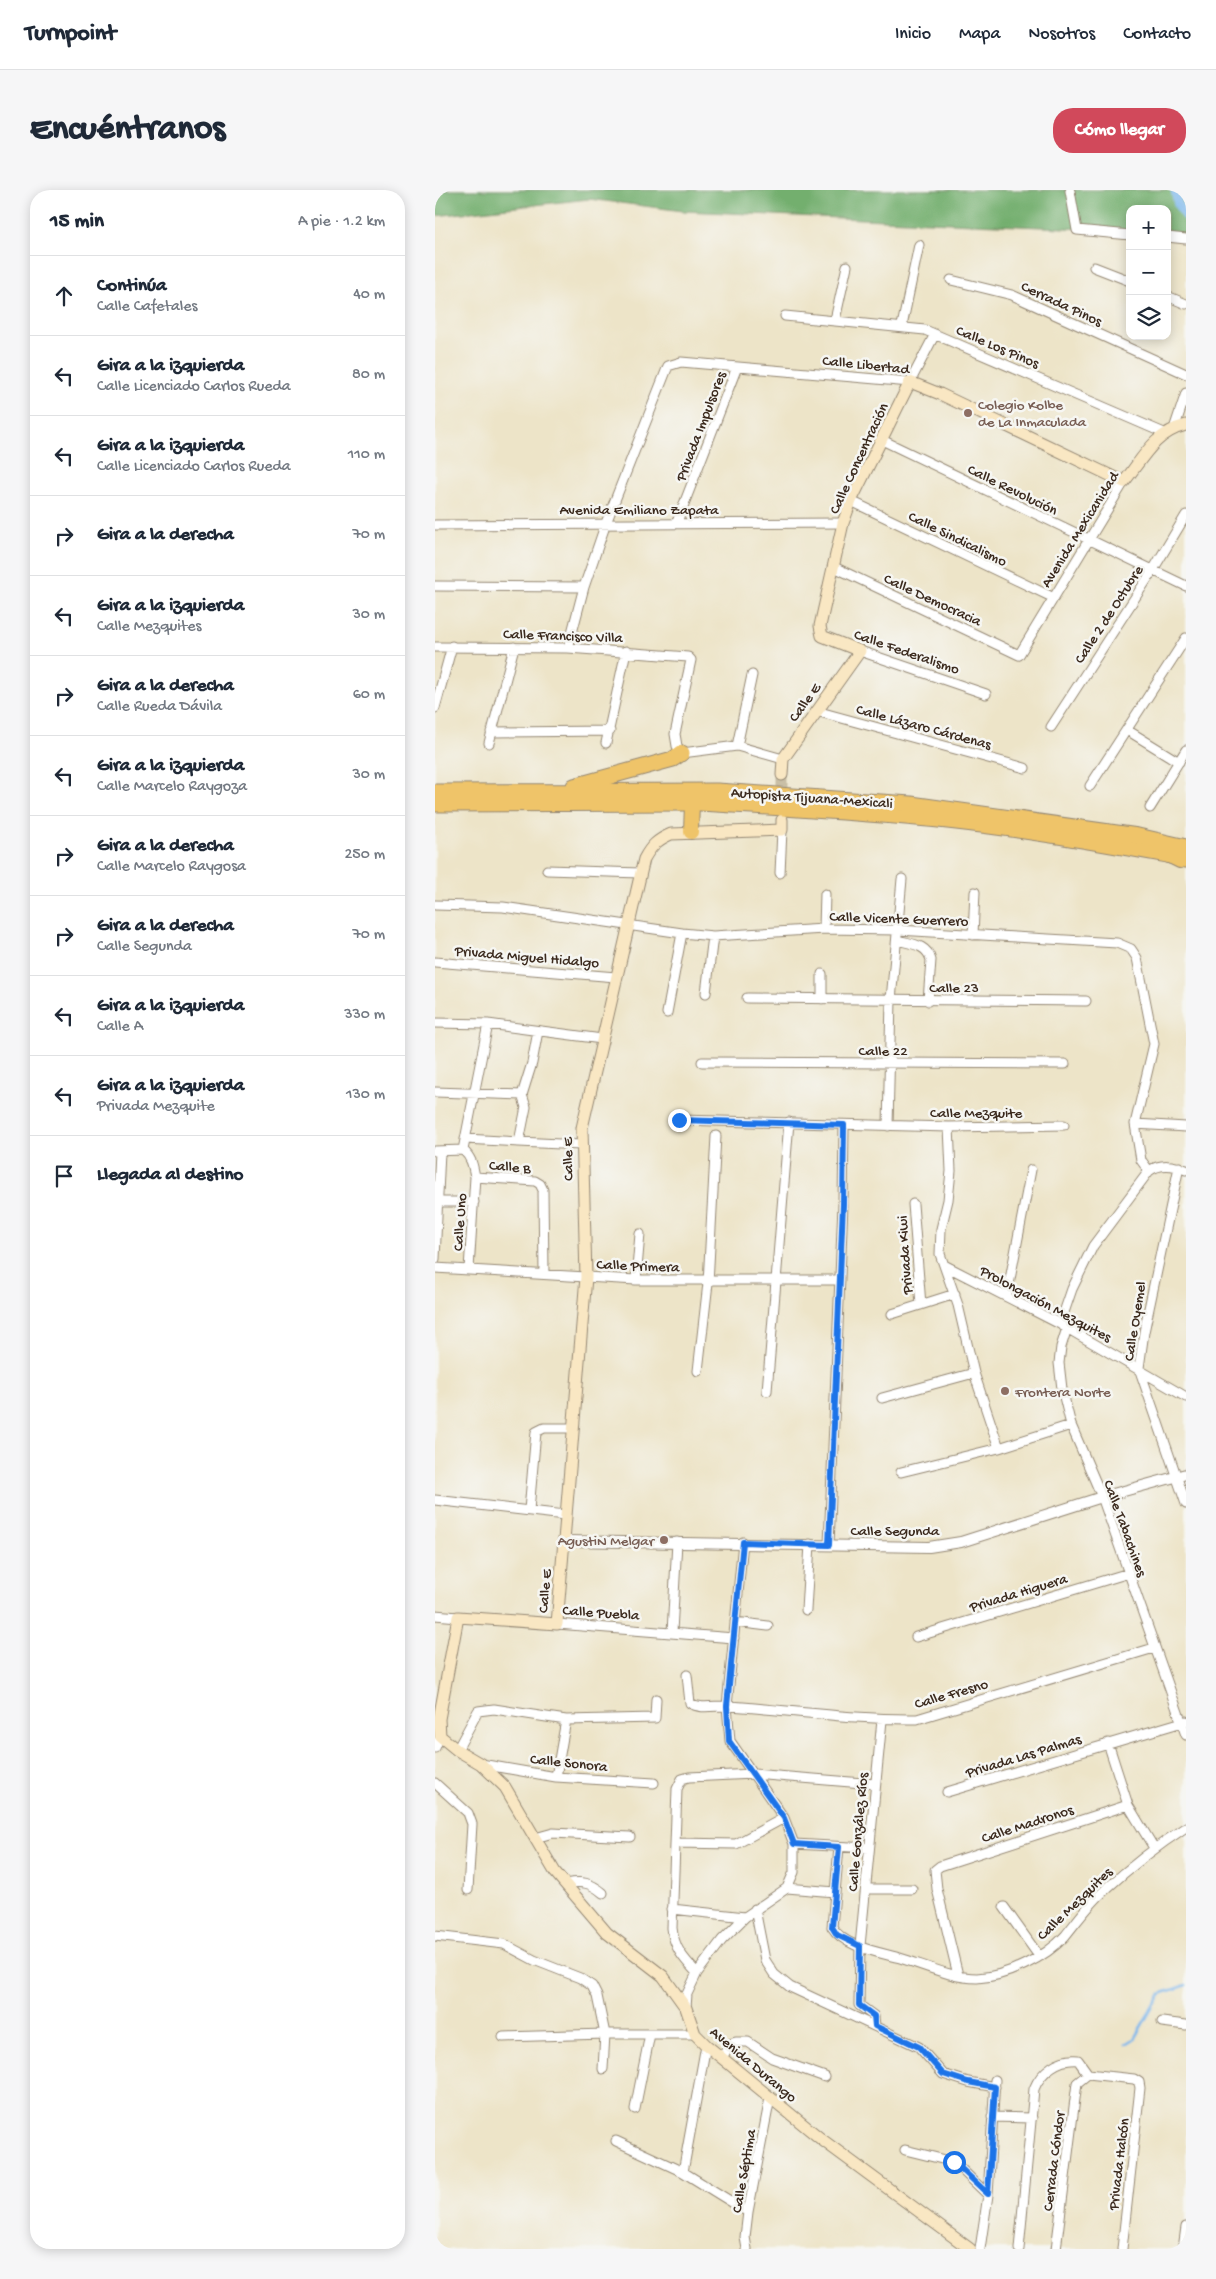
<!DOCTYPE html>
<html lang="es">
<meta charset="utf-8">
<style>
body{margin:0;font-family:"Gochi Hand",sans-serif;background:#f6f6f7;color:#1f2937}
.controls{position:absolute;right:15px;top:15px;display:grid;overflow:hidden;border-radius:10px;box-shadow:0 2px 12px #0003}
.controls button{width:45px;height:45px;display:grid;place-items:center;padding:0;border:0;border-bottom:1px solid #e0e1e3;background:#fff;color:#1f2937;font:25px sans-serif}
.stop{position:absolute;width:15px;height:15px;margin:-11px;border:4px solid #1a73e8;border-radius:50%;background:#fff}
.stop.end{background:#1a73e8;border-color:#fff;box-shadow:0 1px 5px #0008}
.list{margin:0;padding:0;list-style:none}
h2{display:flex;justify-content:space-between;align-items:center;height:65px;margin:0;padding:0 20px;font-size:21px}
h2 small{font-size:16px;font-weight:400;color:#747a83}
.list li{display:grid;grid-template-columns:32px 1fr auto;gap:15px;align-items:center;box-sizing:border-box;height:80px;padding:0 20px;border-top:1px solid #e0e1e3}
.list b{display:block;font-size:19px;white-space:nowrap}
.list p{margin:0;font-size:16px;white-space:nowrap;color:#747a83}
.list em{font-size:16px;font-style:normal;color:#747a83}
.icon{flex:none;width:28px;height:28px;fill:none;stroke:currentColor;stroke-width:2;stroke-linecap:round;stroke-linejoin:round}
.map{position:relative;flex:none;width:751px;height:2059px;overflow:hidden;border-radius:20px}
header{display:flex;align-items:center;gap:30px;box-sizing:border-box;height:70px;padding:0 25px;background:#fff;border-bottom:1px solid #e0e1e3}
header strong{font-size:24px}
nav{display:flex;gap:28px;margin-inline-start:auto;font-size:18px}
.intro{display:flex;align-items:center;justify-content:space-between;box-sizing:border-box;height:120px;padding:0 30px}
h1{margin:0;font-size:35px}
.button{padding:12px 22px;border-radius:20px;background:#d1495b;color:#fff;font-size:18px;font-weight:700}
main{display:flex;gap:30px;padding:0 30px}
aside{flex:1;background:#fff;border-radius:20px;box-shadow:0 2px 12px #0003}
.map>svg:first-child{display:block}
.forest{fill:#73af6e;stroke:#576c46}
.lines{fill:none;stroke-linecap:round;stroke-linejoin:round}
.stream{stroke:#7bb7ed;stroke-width:2.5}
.canal{stroke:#7bb7ed;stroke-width:9}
.secondary-tunnel{stroke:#c9bfa6;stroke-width:11;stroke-dasharray:11 5.5;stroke-linecap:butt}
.minor-casing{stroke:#948773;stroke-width:11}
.tertiary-casing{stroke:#948773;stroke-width:12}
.secondary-casing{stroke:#948773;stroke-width:13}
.trunk-casing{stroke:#948773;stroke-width:16}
.motorway-casing{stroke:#948773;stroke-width:17}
.minor{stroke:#fff;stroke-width:9}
.tertiary{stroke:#fff;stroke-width:10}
.secondary{stroke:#f9e7c3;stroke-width:11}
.trunk{stroke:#efc469;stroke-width:14}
.motorway{stroke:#efc469;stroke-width:15}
.route{stroke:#1a73e8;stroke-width:6}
.education-dot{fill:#8d6e63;stroke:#f6f6f2;stroke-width:2}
.labels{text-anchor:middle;stroke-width:5;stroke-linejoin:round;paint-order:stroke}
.street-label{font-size:15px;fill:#3b2a1e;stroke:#f6f6f2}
.education-label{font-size:15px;fill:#785e54;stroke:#f6f6f2;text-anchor:start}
</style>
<header>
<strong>Turnpoint</strong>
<nav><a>Inicio</a><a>Mapa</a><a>Nosotros</a><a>Contacto</a></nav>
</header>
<div class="intro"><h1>Encuéntranos</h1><a class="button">Cómo llegar</a></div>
<main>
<aside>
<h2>15 min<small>A pie · 1.2 km</small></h2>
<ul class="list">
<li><svg class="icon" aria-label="ahead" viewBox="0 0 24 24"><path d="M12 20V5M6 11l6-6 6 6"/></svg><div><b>Continúa</b><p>Calle Cafetales</p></div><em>40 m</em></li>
<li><svg class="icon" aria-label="left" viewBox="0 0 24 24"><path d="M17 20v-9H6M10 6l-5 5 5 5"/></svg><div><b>Gira a la izquierda</b><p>Calle Licenciado Carlos Rueda</p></div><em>80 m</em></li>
<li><svg class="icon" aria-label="left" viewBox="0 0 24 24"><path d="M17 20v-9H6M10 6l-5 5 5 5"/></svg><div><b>Gira a la izquierda</b><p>Calle Licenciado Carlos Rueda</p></div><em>110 m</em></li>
<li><svg class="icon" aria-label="right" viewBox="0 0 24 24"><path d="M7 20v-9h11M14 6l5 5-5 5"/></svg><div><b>Gira a la derecha</b></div><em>70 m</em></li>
<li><svg class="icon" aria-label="left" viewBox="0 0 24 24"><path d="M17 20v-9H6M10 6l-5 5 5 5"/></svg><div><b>Gira a la izquierda</b><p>Calle Mezquites</p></div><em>30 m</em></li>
<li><svg class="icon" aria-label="right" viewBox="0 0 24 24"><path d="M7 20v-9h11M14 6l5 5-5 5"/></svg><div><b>Gira a la derecha</b><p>Calle Rueda Dávila</p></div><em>60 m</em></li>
<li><svg class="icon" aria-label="left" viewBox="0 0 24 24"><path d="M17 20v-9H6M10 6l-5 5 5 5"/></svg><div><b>Gira a la izquierda</b><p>Calle Marcelo Raygoza</p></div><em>30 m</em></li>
<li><svg class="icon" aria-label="right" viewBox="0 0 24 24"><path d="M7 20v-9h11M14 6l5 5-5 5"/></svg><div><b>Gira a la derecha</b><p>Calle Marcelo Raygosa</p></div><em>250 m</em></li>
<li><svg class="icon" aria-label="right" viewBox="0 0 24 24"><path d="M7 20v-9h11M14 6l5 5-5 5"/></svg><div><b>Gira a la derecha</b><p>Calle Segunda</p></div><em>70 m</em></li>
<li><svg class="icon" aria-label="left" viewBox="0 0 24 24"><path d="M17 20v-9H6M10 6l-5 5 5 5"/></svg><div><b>Gira a la izquierda</b><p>Calle A</p></div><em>330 m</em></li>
<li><svg class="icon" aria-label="left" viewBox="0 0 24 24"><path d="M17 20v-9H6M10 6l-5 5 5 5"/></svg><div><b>Gira a la izquierda</b><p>Privada Mezquite</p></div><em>130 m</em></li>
<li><svg class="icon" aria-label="arrive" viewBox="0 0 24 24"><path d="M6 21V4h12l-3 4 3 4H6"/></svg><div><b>Llegada al destino</b></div></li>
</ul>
</aside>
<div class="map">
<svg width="751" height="2059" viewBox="0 0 751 2059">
<rect width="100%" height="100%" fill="#f6f6f2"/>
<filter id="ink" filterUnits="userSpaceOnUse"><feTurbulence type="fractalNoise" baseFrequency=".02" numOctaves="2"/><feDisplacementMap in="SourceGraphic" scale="10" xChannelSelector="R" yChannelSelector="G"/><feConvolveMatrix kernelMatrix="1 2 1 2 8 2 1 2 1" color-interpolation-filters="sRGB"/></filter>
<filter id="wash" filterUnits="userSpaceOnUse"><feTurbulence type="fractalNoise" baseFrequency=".0096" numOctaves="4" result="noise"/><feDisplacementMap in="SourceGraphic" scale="20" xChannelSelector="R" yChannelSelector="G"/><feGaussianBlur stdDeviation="1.12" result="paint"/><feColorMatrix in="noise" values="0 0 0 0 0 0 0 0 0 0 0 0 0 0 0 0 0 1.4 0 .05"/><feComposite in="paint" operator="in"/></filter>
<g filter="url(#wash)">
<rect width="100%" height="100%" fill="#ede4c8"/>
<path class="forest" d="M0 0H751V44L732 43V19H695V41L248 21 154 9 0 26Z"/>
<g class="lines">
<path class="stream" d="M691 1854 699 1849 725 1804 751 1795"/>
<path class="canal" d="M740 0 743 15 751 26"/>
</g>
</g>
<g filter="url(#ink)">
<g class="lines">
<path class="secondary-tunnel" d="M347 614V585"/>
<g class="minor-casing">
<path id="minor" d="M635 1 642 40 695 45
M732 47 751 49
M659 77 695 91
M516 90 577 105 751 184
M732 106 751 114
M350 126 490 140 729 243
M400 130 412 76
M467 136 484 55
M739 239 751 203
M447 250 751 396
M416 311 619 408
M242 332 302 177
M0 335 408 333
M399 377 584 465 689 292
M0 396 149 397
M0 457 133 458 253 467 256 470 240 544 242 556 247 563 302 556 348 569
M133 458 149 397 171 333 233 176 246 172 475 192 500 144
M425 461 551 504
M0 518 17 456
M381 521 590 578
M616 537 718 380 751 325
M692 540 744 572
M56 542 175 541
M54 553 79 457
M171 553 191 461
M302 556 317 485
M655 596 751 448
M715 618 751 560
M112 680 205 683
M345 683 347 640
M0 715 68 717 247 743 278 746 389 739 463 740 682 753 696 759 702 768 719 854 700 934 706 970 714 981
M389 739 390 704
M538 745 540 702
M462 750C476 754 492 754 496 770L493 811
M0 772 181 787
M387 784V809
M271 803 278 746
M312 808 651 811
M232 823 247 743
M0 833 53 834 167 849
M267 872 630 874
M0 902 87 905 97 873 103 841
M87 905 91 917 84 952 146 955
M243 930 514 937 629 935
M700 934 751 937
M453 936 456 810 467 689
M514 937 516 981 513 1010 506 1039 505 1064 523 1115 539 1183 564 1258
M30 949 84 952
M28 960 53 834
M0 961 28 960C37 968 38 976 40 987L34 1079
M744 977 709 1142 704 1178 751 1314
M40 987 100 991 105 994 108 1000 109 1084
M4 1012H39
M478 1014 486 1115
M0 1069 5 961
M509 1075 625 1134 751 1207
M0 1078 201 1090H405
M201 1090 205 1044
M572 1105 596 980
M457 1124 520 1104
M625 1134 637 1099 658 1056 714 981C726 973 738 975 751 980
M632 1138 626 1157 624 1173 627 1199 636 1235 667 1307 751 1545
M263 1181 273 1093 281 946
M332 1201 354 932
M447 1208 539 1183
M466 1282 564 1258 636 1235
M0 1310 130 1325
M94 1320 101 1242 109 1238H138
M394 1355 408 1014 409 935
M371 1420 375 1354
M0 1425 23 1427
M300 1432 333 1436
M122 1434 299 1448
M237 1442 242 1352
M481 1447 694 1383
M252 1485 255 1513C266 1520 281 1515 293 1516 356 1520 419 1530 482 1529L719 1458
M673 1553 693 1615 719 1658
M0 1558 5 1546
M22 1560 43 1521 59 1519 131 1530 220 1528 221 1509
M46 1574 121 1587 219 1593
M121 1587 131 1530
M0 1593 33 1623 37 1634 33 1700
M512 1602 751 1531
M100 1648 118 1643 195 1647
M241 1653 301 1654 349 1628
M359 1654 434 1658
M404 1657 397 1737C409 1757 443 1762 465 1768 489 1775 517 1788 542 1788 571 1787 611 1767 630 1746 643 1730 654 1714 670 1700 695 1677 722 1656 751 1637
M130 1694C147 1691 155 1692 168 1703
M352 1698 400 1702
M431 1699H477
M569 1717 604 1766
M237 1719 310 1727
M320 1719 330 1770 339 1784 355 1797 484 1857 508 1884 533 1892 560 1897
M0 1746 69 1754 99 1770 145 1788 157 1796 162 1806 170 1844 168 1879
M262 1783C248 1768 239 1758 237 1738L242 1599 247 1589 254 1587 319 1584 440 1594
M523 1785 502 1699 500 1680 505 1676 693 1615
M251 1818 252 1804 262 1783 287 1750 310 1727 352 1698 359 1682V1654L349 1628 295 1551 292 1516 308 1352
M727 1832 751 1835
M440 1836 439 1826 424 1815 425 1756 447 1530
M68 1847 170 1844H260
M287 1868 295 1854 301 1852H313L337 1868 390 1887
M200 1919 215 1844
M557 1927 597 1928
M181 1951 248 1982 313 2022
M470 1960 519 1972 553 2005
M248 1982 271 1855
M312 2059 310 2047 313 2022 335 1908
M545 2059 553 2005 560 1890
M584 2059 599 1899C606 1881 624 1868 643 1870L653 1884
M621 2059 642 1893 653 1884 699 1889 704 1892 705 1898 687 2059
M748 2059 751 2037"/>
</g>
<g class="tertiary-casing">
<path id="tertiary" d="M129 1351 494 1357 526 1352 667 1307 751 1284"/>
</g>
<g class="secondary-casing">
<path id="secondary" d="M347 585 348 569 425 461 387 446 385 436 408 333 416 311 475 192 505 204 689 292C708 268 719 243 751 235
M347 630V640L236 644C222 650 216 656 209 669L147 938 151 1087 122 1434 23 1427 4 1529 5 1546 22 1560 46 1574 70 1597 120 1682 172 1743 228 1786 251 1818 260 1844 271 1855 386 1949 535 2059"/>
</g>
<g class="trunk-casing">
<path id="trunk" d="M256 642 257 613C344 618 431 623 517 632 590 640 663 653 735 666L745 671"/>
</g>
<g class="motorway-casing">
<path id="motorway" d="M139 596 238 569 247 563
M0 602 282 601 476 614 703 646 751 657
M0 614 257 613
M735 666 751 670"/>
</g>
<use href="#minor" class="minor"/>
<use href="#tertiary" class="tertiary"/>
<use href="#secondary" class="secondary"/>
<use href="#trunk" class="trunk"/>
<use href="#motorway" class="motorway"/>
</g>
</g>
<g class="lines" filter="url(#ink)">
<path class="route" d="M244 930 409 935 408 1014 394 1355 308 1352 292 1516 294 1551 349 1628 359 1654 404 1657 397 1737 402 1745 425 1756 424 1815 439 1826 440 1836 484 1857 508 1884 533 1892 560 1897 553 2004 519 1972"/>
</g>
<g class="education-dot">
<circle cx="533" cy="223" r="5"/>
<circle cx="570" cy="1201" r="5"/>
<circle cx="229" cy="1350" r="5"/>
</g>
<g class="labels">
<g class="street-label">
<text transform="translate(627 113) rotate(25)" y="5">Cerrada Pinos</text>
<text transform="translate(563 156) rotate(23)" y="5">Calle Los Pinos</text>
<text transform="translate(431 174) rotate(6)" y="5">Calle Libertad</text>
<text transform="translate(265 236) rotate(-69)" y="5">Privada Impulsores</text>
<text transform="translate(423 268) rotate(-65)" y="5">Calle Concentración</text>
<text transform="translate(578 299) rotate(26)" y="5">Calle Revolución</text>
<text x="204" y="324">Avenida Emiliano Zapata</text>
<text transform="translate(644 339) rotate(-58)" y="5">Avenida Mexicanidad</text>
<text transform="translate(523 348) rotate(26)" y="5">Calle Sindicalismo</text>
<text transform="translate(498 409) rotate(25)" y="5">Calle Democracia</text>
<text transform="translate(673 424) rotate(-57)" y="5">Calle 2 de Octubre</text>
<text transform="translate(128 445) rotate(2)" y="5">Calle Francisco Villa</text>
<text transform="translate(472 461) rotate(19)" y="5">Calle Federalismo</text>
<text transform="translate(369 512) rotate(-54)" y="5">Calle E</text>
<text transform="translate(489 536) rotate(15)" y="5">Calle Lázaro Cárdenas</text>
<text transform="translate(377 607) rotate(4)" y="5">Autopista Tijuana-Mexicali</text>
<text transform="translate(464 728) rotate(2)" y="5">Calle Vicente Guerrero</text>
<text transform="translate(92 766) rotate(5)" y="5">Privada Miguel Hidalgo</text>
<text x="519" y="802">Calle 23</text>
<text x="448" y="865">Calle 22</text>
<text x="541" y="927">Calle Mezquite</text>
<text transform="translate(132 969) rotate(-91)" y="5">Calle E</text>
<text transform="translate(75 976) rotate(5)" y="5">Calle B</text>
<text transform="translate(24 1032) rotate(-86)" y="5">Calle Uno</text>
<text transform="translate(469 1065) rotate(-94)" y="5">Privada Kiwi</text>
<text transform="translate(203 1075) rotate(2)" y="5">Calle Primera</text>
<text transform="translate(611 1113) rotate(28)" y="5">Prolongación Mezquites</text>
<text transform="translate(699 1131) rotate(-81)" y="5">Calle Oyemel</text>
<text transform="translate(691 1338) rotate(70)" y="5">Calle Tabachines</text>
<text x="460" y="1345">Calle Segunda</text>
<text transform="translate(109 1401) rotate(-85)" y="5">Calle E</text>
<text transform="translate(583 1402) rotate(-17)" y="5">Privada Higuera</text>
<text transform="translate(166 1422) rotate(4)" y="5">Calle Puebla</text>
<text transform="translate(516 1503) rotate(-16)" y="5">Calle Fresno</text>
<text transform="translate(588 1565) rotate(-17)" y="5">Privada Las Palmas</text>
<text transform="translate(134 1572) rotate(6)" y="5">Calle Sonora</text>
<text transform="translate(592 1633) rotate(-18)" y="5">Calle Madronos</text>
<text transform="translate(422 1642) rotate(-85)" y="5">Calle González Ríos</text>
<text transform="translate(639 1713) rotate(-44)" y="5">Calle Mezquites</text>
<text transform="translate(319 1874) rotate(40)" y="5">Avenida Durango</text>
<text transform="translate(618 1971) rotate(-83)" y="5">Cerrada Cóndor</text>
<text transform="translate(683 1974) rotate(-83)" y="5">Privada Halcón</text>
<text transform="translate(308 1981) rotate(-80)" y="5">Calle Séptima</text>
</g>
<g class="education-label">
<text x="543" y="219">Colegio Kolbe<tspan x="543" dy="17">de La Inmaculada</tspan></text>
<text x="580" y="1206">Frontera Norte</text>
<text x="219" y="1355" text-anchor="end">AgustiN Melgar</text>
</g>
</g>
</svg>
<div class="controls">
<button>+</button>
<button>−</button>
<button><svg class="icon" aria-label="layers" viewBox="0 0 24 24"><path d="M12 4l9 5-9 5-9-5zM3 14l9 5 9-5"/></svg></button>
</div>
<div class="stop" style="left:519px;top:1972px"></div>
<div class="stop end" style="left:244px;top:930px"></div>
</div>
</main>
